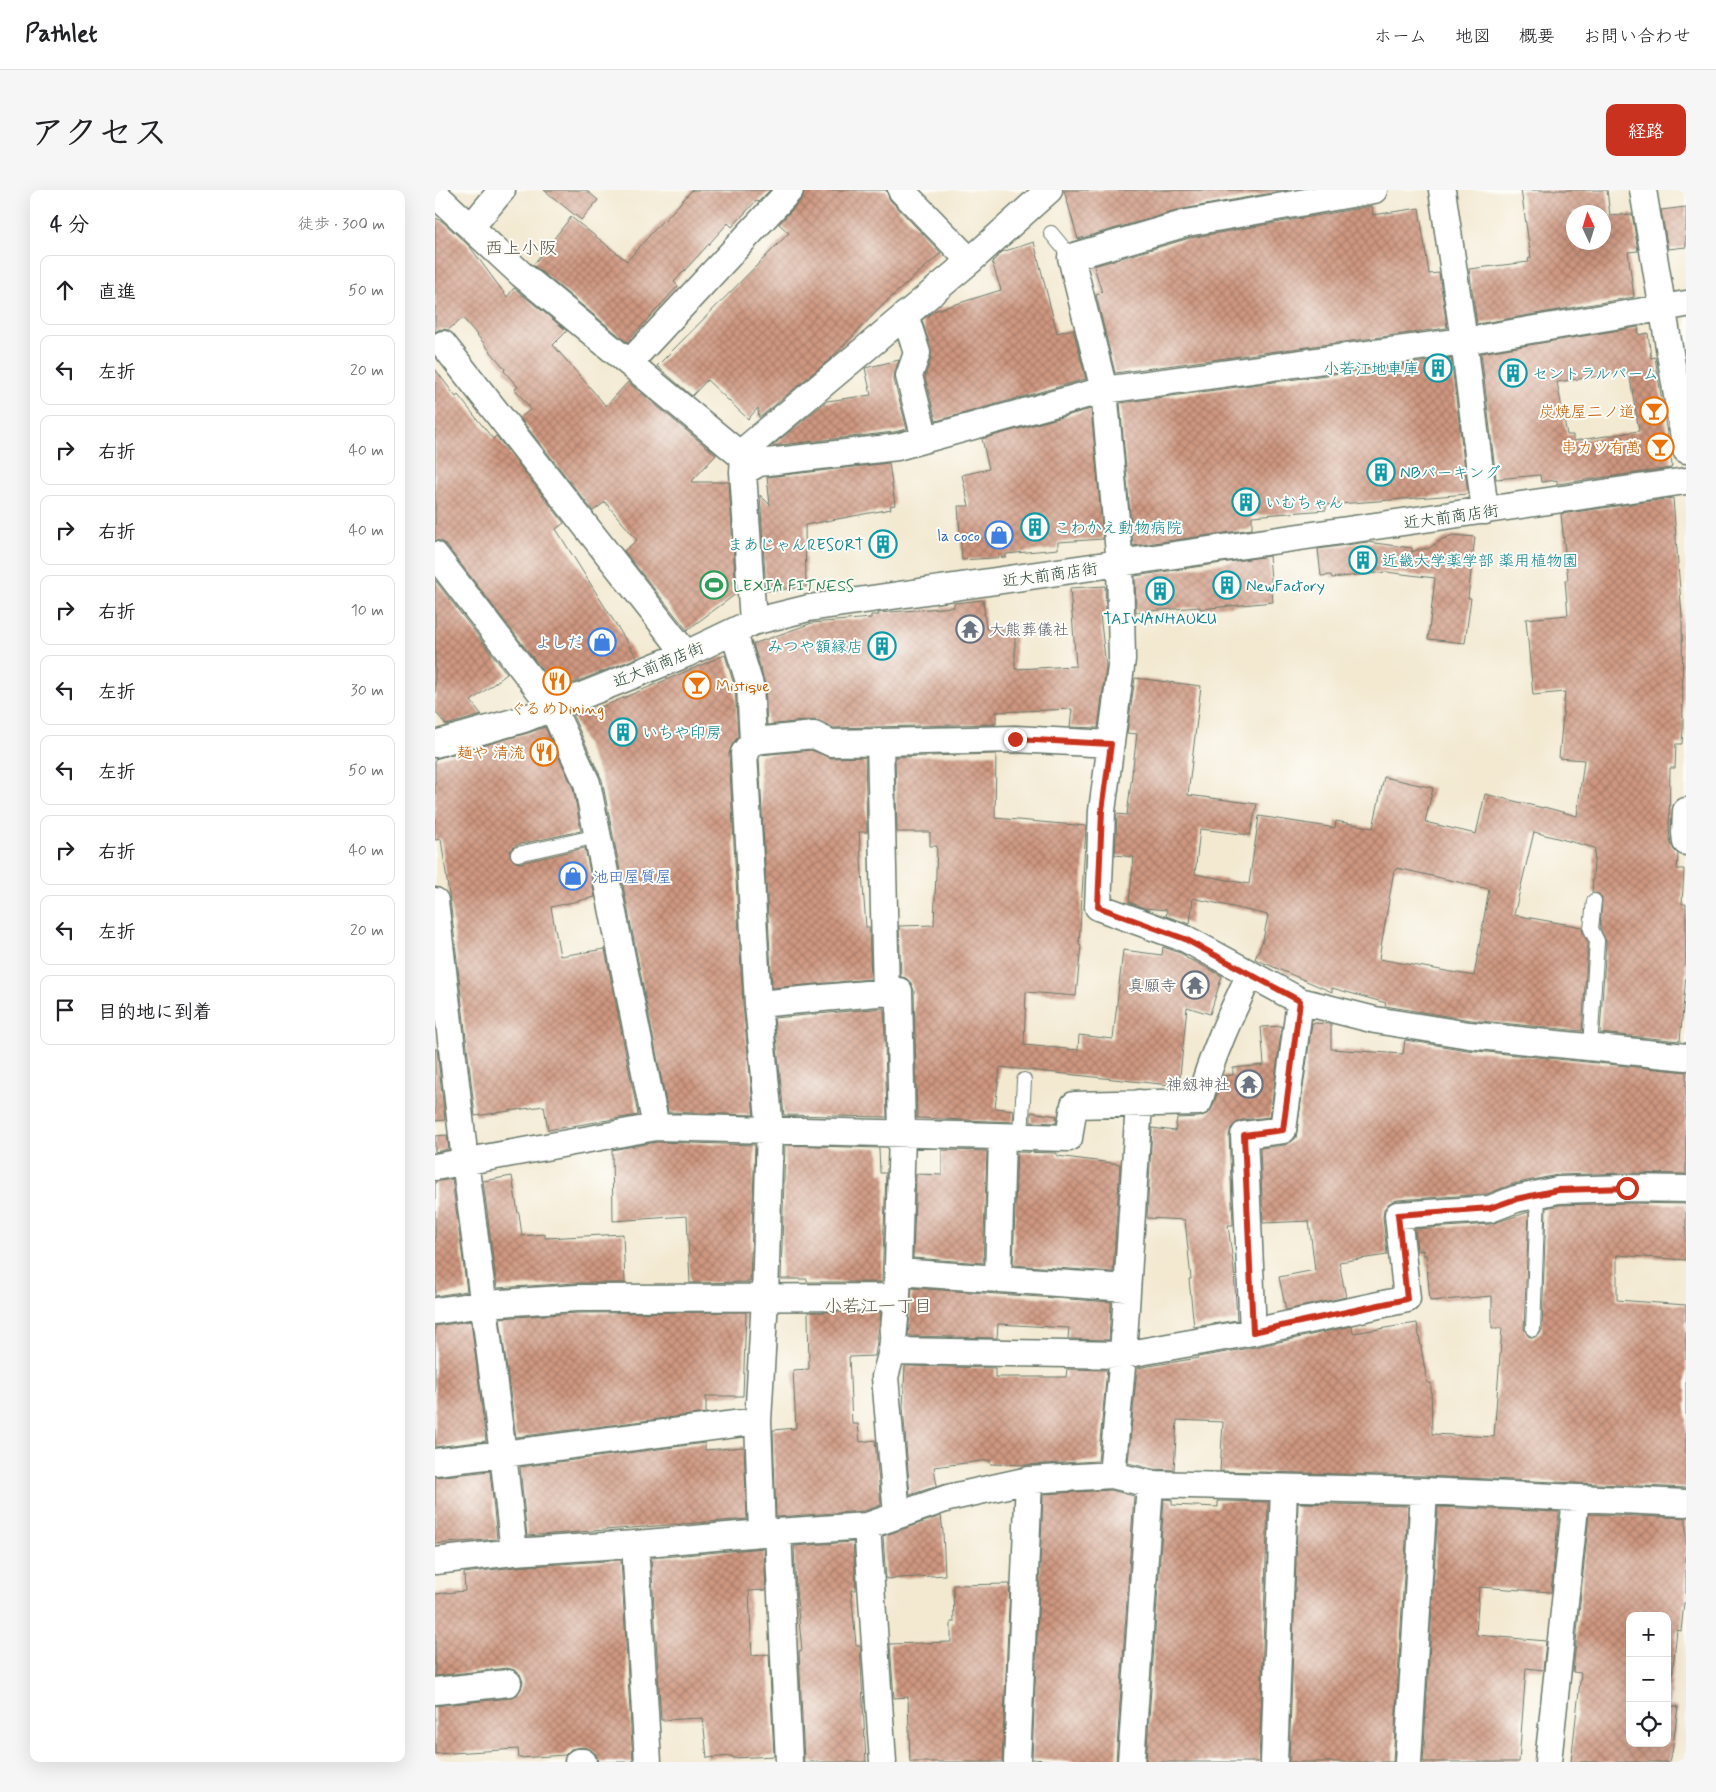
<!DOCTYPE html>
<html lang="ja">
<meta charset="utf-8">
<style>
body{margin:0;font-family:Mynerve,"Klee One",sans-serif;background:#f6f6f6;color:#202124}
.controls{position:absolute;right:15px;bottom:15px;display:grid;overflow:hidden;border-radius:10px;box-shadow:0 5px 20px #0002}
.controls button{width:45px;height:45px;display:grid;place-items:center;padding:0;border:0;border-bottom:1px solid #e0e0e0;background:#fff;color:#202124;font:25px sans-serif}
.compass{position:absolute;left:1131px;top:15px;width:45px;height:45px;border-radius:50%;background:#fff;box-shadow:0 5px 20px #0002;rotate:356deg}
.stop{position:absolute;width:15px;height:15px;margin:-11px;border:4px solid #c8321e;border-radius:50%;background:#fff}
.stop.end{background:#c8321e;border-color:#fff;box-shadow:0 1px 5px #0008}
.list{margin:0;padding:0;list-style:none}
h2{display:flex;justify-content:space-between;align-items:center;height:65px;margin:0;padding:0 20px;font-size:21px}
h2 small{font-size:16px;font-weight:400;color:#757577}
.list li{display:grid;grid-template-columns:32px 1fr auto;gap:15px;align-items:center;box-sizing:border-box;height:70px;margin:0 10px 10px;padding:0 10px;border:1px solid #e0e0e0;border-radius:10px}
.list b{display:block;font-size:19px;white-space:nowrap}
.list em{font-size:16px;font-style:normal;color:#757577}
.icon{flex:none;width:28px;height:28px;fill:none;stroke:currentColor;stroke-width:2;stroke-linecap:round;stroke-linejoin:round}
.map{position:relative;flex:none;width:1251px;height:1572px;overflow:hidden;border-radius:10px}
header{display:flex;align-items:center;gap:30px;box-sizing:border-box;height:70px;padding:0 25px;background:#fff;border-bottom:1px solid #e0e0e0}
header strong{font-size:24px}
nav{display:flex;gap:28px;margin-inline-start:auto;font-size:18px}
.intro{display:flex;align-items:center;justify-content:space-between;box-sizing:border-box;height:120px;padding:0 30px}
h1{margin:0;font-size:35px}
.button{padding:12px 22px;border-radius:10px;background:#c8321e;color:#fff;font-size:18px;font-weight:700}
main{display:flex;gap:30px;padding:0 30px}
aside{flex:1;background:#fff;border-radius:10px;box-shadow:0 5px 20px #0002}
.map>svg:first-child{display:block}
.building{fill:url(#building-cross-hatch);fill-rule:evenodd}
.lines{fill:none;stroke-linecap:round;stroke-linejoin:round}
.service-casing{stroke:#69796b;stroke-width:16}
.minor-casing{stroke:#69796b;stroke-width:29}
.service{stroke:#fff;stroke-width:14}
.minor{stroke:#fff;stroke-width:26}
.route{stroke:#c8321e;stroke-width:6}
.labels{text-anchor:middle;stroke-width:4;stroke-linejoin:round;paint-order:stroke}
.culture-label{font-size:16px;fill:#0d838f;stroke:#fdfcf7;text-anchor:start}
.food-label{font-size:16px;fill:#c56008;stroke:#fdfcf7;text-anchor:end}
.street-label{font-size:16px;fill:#1f3d34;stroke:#fdfcf7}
.shop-label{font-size:16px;fill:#366cbe;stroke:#fdfcf7;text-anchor:end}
.leisure-label{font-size:16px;fill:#27864d;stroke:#fdfcf7;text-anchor:start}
.worship-label{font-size:16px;fill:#5b616d;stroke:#fdfcf7;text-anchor:end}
.neighbourhood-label{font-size:18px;fill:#5d5c4f;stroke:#fdfcf7}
</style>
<header>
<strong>Pathlet</strong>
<nav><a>ホーム</a><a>地図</a><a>概要</a><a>お問い合わせ</a></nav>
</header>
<div class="intro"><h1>アクセス</h1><a class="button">経路</a></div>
<main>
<aside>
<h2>4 分<small>徒歩 · 300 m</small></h2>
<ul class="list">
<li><svg class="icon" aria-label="ahead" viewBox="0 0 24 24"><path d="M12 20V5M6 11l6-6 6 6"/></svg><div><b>直進</b></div><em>50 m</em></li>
<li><svg class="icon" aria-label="left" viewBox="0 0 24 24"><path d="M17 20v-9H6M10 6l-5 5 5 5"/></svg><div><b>左折</b></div><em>20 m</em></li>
<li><svg class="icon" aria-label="right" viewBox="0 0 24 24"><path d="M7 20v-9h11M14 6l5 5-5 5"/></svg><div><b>右折</b></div><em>40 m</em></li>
<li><svg class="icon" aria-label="right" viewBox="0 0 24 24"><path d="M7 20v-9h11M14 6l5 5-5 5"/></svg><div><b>右折</b></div><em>40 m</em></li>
<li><svg class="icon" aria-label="right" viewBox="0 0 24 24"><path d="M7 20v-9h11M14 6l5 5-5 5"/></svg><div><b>右折</b></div><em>10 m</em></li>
<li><svg class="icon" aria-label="left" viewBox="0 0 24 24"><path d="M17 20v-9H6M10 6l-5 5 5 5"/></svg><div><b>左折</b></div><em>30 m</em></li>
<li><svg class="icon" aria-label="left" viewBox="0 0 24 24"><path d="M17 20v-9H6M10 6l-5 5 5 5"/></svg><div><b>左折</b></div><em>50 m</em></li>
<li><svg class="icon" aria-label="right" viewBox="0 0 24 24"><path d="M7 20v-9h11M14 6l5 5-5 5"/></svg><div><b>右折</b></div><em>40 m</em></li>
<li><svg class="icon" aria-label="left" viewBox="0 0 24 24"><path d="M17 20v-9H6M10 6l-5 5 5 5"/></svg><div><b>左折</b></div><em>20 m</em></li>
<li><svg class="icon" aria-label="arrive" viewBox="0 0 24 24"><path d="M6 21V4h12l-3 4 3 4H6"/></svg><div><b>目的地に到着</b></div></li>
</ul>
</aside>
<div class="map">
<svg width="1251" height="1572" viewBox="0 0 1251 1572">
<defs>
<pattern id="building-cross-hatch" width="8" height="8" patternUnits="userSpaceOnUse" patternTransform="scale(1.25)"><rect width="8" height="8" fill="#cf9780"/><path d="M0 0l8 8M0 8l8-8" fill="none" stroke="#a77c6a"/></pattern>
</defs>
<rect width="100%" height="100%" fill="#fdfcf7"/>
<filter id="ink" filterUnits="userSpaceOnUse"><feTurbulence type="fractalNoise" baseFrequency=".02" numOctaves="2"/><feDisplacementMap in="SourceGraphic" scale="10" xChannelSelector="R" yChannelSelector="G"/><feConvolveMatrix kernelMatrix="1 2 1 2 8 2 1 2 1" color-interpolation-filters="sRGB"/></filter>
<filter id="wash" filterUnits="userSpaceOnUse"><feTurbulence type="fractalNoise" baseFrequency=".0096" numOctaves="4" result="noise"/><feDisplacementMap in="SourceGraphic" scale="20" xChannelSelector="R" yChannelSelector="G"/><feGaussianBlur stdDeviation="1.12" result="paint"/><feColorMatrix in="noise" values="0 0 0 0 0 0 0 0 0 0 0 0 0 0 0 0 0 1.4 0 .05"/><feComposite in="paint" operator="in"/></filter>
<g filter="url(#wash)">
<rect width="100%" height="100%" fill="#f3e9d1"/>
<g id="blocks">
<path class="building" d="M109 0H151L163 10 146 30Z
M257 0H335L323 12 321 11 297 37 293 33 239 92 243 96 192 152 98 75 136 27 192 71 228 30 229 31Z
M370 0H451L455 10 506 63 455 108 394 170 324 228 323 218 313 229 272 190 257 206 222 176 354 43 344 34 366 10Z
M629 0H853L748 19 643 49Z
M1086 0H1172L1175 26 1197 24 1203 61 1193 62 1199 107 1042 134 1034 79 1094 72 1093 69 1096 68ZM1138 22H1168V52H1138Z
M937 16 938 25 984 18 994 84 1004 83 1012 138 680 183 661 105 667 103 659 76 755 48Z
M1251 17V57L1233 59 1226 20Z
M0 28 7 31 35 57 72 107 79 98 132 141 118 155 171 216 193 192 281 265 256 292H294L301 404 252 440 189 361 202 350 170 312 158 321 85 228 96 219 80 199 83 197 69 181 70 179 28 128 13 140 5 139 0 142Z
M599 52 622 143 638 139 651 189 501 231 490 187 496 168V159L487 130 499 121 566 100 557 72 567 62Z
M1203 137 1204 145 1213 143 1216 168 1220 167 1237 275 1236 278 1122 294V290L1106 292 1105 285 1061 289 1046 163ZM1194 182 1204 241 1138 251V245H1132L1122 192Z
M1016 168 1033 304 891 315V320L817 326V339L698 356 685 213Z
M464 170 460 181 459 190 472 239 459 242 337 256 392 211 436 205 430 178Z
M0 179 21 207 23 205 58 249 61 246 129 333 121 339 202 468 122 499 12 356 6 351 0 350Z
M656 219 668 349 623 352V359L571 364V367L527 370 523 316H534L527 285 554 279 547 249Z
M454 273 460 315 455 316 456 319 370 335 371 397 331 401 325 305 335 315 332 287Z
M1238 308 1247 427 1248 538 1247 554H1241L1240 578H1235L1234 641 1236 654 1239 660 1243 664 1242 679H1249L1247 714H1251V786L1245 851 1165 843 1171 752 1165 737 1167 708 1164 704 1157 703 1160 658 1099 642 1079 725 1147 737 1148 743 1153 753 1147 841 1036 830 950 816 951 813 897 798V802L820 769 828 750 833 725 758 708 755 734 731 726 732 720 709 718 694 712 699 667 680 665 682 624 692 625 702 544 692 543 700 488 766 496 753 605 822 614 815 645 765 639 760 684 814 694 824 626 900 638 901 631 938 638 949 587 998 598 990 632 1041 644 1050 604 1108 618 1109 617 1142 626 1149 570 1124 568 1130 502 1098 505 1091 429 1133 425 1130 390H1133L1126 324ZM962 678 1054 699 1039 786 944 769 959 680H961Z
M1018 345 1040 347 1033 408H1036L1030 453 993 449 1000 388 951 382 897 388 896 385 886 386 883 359 932 352 977 358V362L985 359H993L1006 350Z
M834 366 838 412 765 419V417L701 422 700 386Z
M0 390 72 484 36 511 47 525 11 535 0 521Z
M670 396 671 424H665L671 477 663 538 635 537 637 519 561 522V534L399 538 385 531 378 530 332 535 330 494 318 454 377 433 436 428V425H444L443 423 519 417V413L548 410 551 439 580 437V479L641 476 635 398Z
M290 465 300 498 303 546 297 555 294 564 308 815 319 925 233 922 167 590 138 526 149 521 150 524Z
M110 537 138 598 146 641 81 655 75 661V666L80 672 85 673 150 658 160 707 116 717 125 766 170 759 203 925 113 940 109 916 40 926 16 718 6 649 0 650V569L93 543Z
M376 560 396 568 430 567 432 642H424L431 737H434L436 789 337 798 324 568 326 565Z
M561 564 560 628 651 636 644 755 646 756 641 806 591 802 589 855 643 860 644 845 678 849 688 760 727 765 728 757 745 763 751 766V768L759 771 787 786 775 824 752 817 744 896 565 877 560 918 579 920 578 932 482 928 479 801 476 793 471 788 466 787 464 736 499 735 502 656H495V642H462L460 567Z
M449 818 452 927 349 925 339 828Z
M877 833 896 834V859L968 864 970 850 1032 860 1251 882V984L1192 983 1122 985 1078 994 1052 1004 962 1010 954 1013 949 1019 948 1027 952 1065 904 1072 911 1107 851 1120 844 1087 880 1080 874 1031 828 1033 825 958 850 955 856 952 861 948Z
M847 836 835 927 807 930 801 933 796 938 794 945 798 1035H793L799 1080 802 1130 759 1137 754 1089H756L750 1030 712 1028 717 938 740 941 742 928 764 927 774 923 778 916 788 886 798 885V878L829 875 826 837Z
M0 859H2L10 930 0 931Z
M596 922 622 926 621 933 596 932Z
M12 945 14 959 0 962V946Z
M222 952 320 955 315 1092 255 1093 252 1026 178 1031 177 960Z
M350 955 444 958 445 983H451L447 1092H372V1089H346Z
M507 960 552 961 548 1073 478 1068 481 984 507 985Z
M582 962 622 963V966L685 974 678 1082 578 1075Z
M77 986 83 1023H84L87 1046 110 1044V1048L188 1044 190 1093H141L62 1098 48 991Z
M17 989 32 1101 0 1106V992Z
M1192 1013 1251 1014V1070L1182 1065V1110L1251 1115V1298L989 1286 785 1281 788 1232 742 1230 739 1280 717 1279 693 1273 702 1178 763 1168V1167L821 1157 917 1136 918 1143 982 1133 992 1193H996L997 1244 1059 1247 1067 1138H1057V1106L995 1111 991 1065H988V1060L982 1061 980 1039 1056 1034 1094 1022 1089 1139 1093 1146 1098 1148 1105 1144 1107 1139 1111 1018 1125 1015Z
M477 1098 676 1112 674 1150 633 1149 634 1138 563 1134 562 1148 473 1146Z
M311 1122 308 1206H271V1223L81 1247 65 1128 143 1123Z
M373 1122H446L440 1166 414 1167 417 1234H423L425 1252 440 1250 446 1315 429 1321 341 1327 338 1240 361 1238 358 1180 374 1179Z
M36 1131 51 1251 0 1257V1136Z
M470 1176 560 1178V1187H631L632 1179 672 1180 663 1271 592 1275 555 1274V1270L499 1277 502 1296 475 1305 468 1217Z
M270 1253V1260L309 1257 312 1329 92 1346 85 1277Z
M55 1281 62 1349 0 1354V1287Z
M676 1300 699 1306 681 1572H637L597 1569 608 1304Z
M729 1309 737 1310V1315L783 1317V1311L833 1312 824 1572H711Z
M863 1313 973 1316 958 1572H854Z
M1003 1317 1124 1322 1116 1402 1044 1397 1041 1445 1111 1451 1108 1480 1091 1478 1084 1572H988Z
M1154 1324 1251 1328V1413H1249L1246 1441 1242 1440 1234 1516 1243 1517 1237 1563H1236L1234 1572H1136L1146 1483 1138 1482ZM1195 1426H1232V1553H1195Z
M506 1326 508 1342 510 1385 451 1389 448 1346Z
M418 1352 421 1400H416L421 1455H425L431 1572H369L364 1461 367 1460 361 1401 359 1356Z
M329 1358 331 1400 314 1401 317 1466 334 1464 339 1566 298 1568 297 1566 272 1568 268 1528 226 1530 216 1368Z
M186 1370 198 1572H163L161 1564 155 1559 148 1557 136 1559 130 1565 84 1568 83 1559 0 1564V1516L75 1508 82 1505 86 1499 88 1492 85 1484 79 1480 72 1478 0 1486V1404L30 1401 29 1383 80 1377Z
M575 1394 567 1572H475L473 1507 459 1508 455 1454 516 1452V1432H519L518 1395Z"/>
</g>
</g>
<g filter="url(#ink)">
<use href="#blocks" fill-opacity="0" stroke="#69796b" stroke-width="1"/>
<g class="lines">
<g class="service-casing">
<path id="service" d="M616 43 636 67
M83 664 163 646
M1155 857 1162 751 1156 739 1159 711
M586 948 589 890
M1098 1139 1103 1004"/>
</g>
<g class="minor-casing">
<path id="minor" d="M466 0 535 71
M939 0 752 33 636 67 669 200 685 374 687 469 667 621 663 717 751 749 865 811 940 830 1034 845 1251 867
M1007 0 1029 151 1050 321
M1208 0 1251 260
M0 4 86 84 309 268
M36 37 67 0
M470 125 482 163 474 186 490 249
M8 154 251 464
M194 173 355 0
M308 282 324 273 462 257 669 200 1029 151 1251 114
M0 365 117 517 152 593 221 937
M318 432 308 282 309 268 313 257 535 71 614 0
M299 443 315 495 318 551 309 563 323 814 335 939 330 1108 323 1231 327 1343
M318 551 379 545 396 553 445 552 451 803
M445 552 580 549 676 554
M0 554 89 529 251 464 318 432 374 418 1251 291
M1251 621 1250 643 1251 652
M0 711 30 971 68 1264 79 1362
M323 814 464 801 467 945 462 1107
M0 977 221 937 634 948 639 915 764 912C776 867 795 826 815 784
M463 1082 692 1098
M563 1089 567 947
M0 1121 49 1114 142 1108 462 1107 457 1161 688 1165 818 1142 972 1109 963 1025 1055 1019 1081 1009 1123 1000 1192 998 1251 999
M818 1142 809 945 848 940 865 811
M457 1161 450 1187 462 1325
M0 1272 68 1264 323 1231
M677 1285 688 1165 704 913
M432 1336 513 1308 594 1290 677 1285 715 1294 989 1301 1251 1313
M343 1342 354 1572
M200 1354 213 1572
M0 1371 79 1362 200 1354 327 1343 432 1336 448 1572
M0 1501 73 1493
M143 1572H148
M582 1572 594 1290
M696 1572 715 1294
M839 1572 849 1298
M973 1572 989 1301
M1113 1572 1141 1308"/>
</g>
<use href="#service" class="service"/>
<use href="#minor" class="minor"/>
</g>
</g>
<g class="lines" filter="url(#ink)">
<path class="route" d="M580 549 676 554 667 621 663 717 750 749 865 811 848 940 809 945 818 1142 972 1109 963 1025 1055 1018 1081 1009 1123 1000 1192 998"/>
</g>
<defs>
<g id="building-ring" transform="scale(1.4375)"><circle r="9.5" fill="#fdfcf7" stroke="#0f9aa8" stroke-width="1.5"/><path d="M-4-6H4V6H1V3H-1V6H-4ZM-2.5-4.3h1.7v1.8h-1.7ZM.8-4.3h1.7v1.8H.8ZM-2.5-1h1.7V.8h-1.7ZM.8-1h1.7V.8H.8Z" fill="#0f9aa8"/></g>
<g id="bar-ring" transform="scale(1.4375)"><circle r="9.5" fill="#fdfcf7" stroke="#e8710a" stroke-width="1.5"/><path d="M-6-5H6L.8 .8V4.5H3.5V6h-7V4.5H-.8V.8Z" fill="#e8710a"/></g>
<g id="shop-ring" transform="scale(1.4375)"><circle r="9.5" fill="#fdfcf7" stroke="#3f7fe0" stroke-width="1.5"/><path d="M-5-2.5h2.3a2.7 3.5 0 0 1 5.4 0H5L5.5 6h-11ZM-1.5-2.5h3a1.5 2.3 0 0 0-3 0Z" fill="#3f7fe0"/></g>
<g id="stadium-ring" transform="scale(1.4375)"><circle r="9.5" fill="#fdfcf7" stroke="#2e9e5b" stroke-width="1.5"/><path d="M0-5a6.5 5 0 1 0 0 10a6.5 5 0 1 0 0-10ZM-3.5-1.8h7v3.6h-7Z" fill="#2e9e5b"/></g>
<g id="temple-ring" transform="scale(1.4375)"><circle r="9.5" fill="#fdfcf7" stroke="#6b7280" stroke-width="1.5"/><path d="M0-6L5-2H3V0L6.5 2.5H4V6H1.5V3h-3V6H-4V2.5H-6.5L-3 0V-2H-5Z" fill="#6b7280"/></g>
<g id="restaurant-ring" transform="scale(1.4375)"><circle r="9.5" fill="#fdfcf7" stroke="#e8710a" stroke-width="1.5"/><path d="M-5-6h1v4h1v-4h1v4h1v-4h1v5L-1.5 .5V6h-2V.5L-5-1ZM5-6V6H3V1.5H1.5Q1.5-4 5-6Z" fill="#e8710a"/></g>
</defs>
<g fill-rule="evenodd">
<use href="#building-ring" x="1003" y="178"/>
<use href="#building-ring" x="1078" y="183"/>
<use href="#bar-ring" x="1219" y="221"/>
<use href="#bar-ring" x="1225" y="257"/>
<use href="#building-ring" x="946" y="282"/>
<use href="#building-ring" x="811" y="312"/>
<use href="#building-ring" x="600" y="337"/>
<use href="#shop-ring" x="564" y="345"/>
<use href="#building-ring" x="448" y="354"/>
<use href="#building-ring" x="928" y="370"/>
<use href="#stadium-ring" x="279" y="395"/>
<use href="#building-ring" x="792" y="395"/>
<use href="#building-ring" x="725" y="401"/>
<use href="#temple-ring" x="535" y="439"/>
<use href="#shop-ring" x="167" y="452"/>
<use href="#building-ring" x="447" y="456"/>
<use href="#restaurant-ring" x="122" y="491"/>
<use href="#bar-ring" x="262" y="495"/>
<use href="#building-ring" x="188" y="542"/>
<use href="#restaurant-ring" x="109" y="562"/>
<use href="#shop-ring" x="138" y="686"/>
<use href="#temple-ring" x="760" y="795"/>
<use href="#temple-ring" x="814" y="894"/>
</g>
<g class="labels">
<g class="culture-label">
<text x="984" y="184" text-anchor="end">小若江地車庫</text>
<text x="1097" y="189">セントラルパーム</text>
<text x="965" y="288">NBパーキング</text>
<text x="830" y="318">いむちゃん</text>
<text x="619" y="343">こわかえ動物病院</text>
<text x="429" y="360" text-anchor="end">まあじゃんRESORT</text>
<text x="947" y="376">近畿大学薬学部 薬用植物園</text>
<text x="811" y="401">NewFactory</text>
<text x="725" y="434" text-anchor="middle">TAIWANHAUKU</text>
<text x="428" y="462" text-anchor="end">みつや額縁店</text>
<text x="207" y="548">いちや印房</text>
</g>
<g class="food-label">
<text x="1200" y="227">炭焼屋二ノ道</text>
<text x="1206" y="263">串カツ有萬</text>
<text x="281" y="501" text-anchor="start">Mistique</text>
<text x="122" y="524" text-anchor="middle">ぐるめDining</text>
<text x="90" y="568">麺や 清流</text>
</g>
<g class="street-label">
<text transform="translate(1016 326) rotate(-8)" y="6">近大前商店街</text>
<text transform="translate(615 384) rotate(-8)" y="6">近大前商店街</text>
<text transform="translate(223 474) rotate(-22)" y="6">近大前商店街</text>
</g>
<g class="shop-label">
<text x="545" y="351">la coco</text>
<text x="148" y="458">よしだ</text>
<text x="157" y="692" text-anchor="start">池田屋質屋</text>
</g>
<g class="leisure-label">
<text x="298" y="401">LEXIA FITNESS</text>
</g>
<g class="worship-label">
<text x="554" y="445" text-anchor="start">大熊葬儀社</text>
<text x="741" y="801">真願寺</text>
<text x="795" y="900">神劔神社</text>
</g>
<g class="neighbourhood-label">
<text x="86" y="64">西上小阪</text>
<text x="443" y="1122">小若江一丁目</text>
</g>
</g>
</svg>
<div class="controls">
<button>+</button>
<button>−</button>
<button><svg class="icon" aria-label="locate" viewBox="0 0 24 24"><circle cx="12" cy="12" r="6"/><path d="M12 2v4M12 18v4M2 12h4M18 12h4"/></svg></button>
</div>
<svg class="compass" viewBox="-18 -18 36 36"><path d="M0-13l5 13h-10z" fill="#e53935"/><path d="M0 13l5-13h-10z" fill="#757577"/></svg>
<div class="stop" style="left:1192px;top:998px"></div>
<div class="stop end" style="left:580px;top:549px"></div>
</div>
</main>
